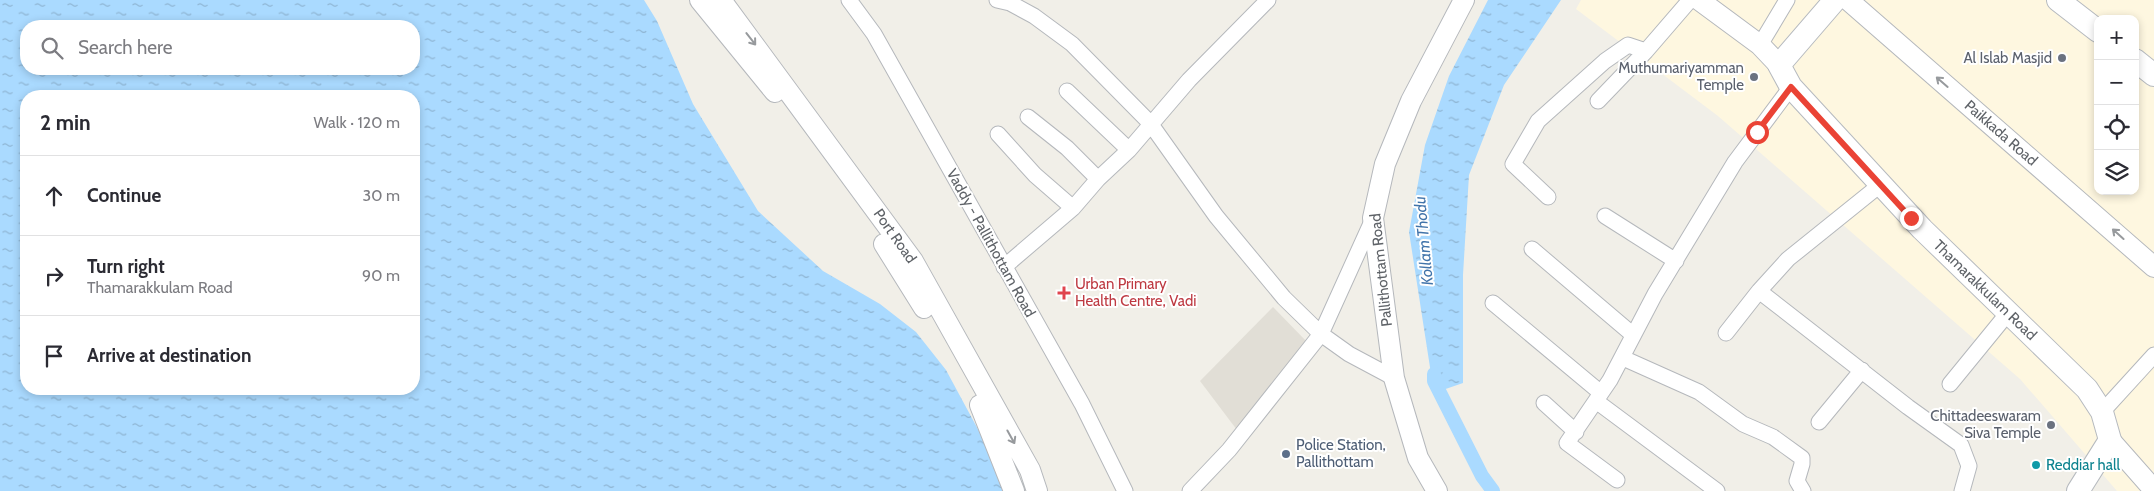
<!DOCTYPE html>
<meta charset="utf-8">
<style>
body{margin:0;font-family:Cabin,sans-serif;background:#f2f2f3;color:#2b2b33}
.controls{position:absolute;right:15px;top:15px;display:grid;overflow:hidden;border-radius:10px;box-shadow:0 2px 8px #0003}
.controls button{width:45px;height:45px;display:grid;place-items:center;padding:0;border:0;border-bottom:1px solid #e1e1e2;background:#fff;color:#2b2b33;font:25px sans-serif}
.stop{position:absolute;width:15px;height:15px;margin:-11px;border:4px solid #ea4335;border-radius:50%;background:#fff}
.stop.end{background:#ea4335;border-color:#fff;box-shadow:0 1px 5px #0008}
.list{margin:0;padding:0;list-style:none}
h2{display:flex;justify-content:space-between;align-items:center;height:65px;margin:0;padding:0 20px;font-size:21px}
h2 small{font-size:16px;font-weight:400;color:#7c7c81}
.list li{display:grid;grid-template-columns:32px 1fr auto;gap:15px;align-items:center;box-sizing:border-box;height:80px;padding:0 20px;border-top:1px solid #e1e1e2}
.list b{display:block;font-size:19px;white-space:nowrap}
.list p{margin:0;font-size:16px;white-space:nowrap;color:#7c7c81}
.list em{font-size:16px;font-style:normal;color:#7c7c81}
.icon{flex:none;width:28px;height:28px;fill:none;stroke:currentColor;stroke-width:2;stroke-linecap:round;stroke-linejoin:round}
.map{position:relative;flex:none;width:2154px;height:491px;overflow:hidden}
.search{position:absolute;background:#fff;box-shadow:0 2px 8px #0003;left:20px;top:20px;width:400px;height:55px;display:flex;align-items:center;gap:12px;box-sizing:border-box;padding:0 18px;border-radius:20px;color:#7c7c81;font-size:19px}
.panel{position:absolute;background:#fff;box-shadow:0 2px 8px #0003;left:20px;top:90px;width:400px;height:305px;border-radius:20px}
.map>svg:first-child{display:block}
.commercial{fill:#fef7e0;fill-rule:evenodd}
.education{fill:#e1ded6}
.water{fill:url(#water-ripples);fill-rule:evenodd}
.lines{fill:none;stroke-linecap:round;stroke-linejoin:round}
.canal{stroke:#aadaff;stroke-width:14}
.minor-casing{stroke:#b5b8bc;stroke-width:17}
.tertiary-casing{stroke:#b5b8bc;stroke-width:22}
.secondary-casing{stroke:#b6babf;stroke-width:24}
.minor{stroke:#fff;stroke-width:15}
.tertiary{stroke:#fff;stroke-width:20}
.secondary{stroke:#fff;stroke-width:22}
.oneway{stroke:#979a9d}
.route{stroke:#ea4335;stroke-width:6}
.worship-dot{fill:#6b7280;stroke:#fff;stroke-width:2}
.health-dot{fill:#e0444e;stroke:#fff;stroke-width:2}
.service-dot{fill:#5c6f8a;stroke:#fff;stroke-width:2}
.culture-dot{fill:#0f9aa8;stroke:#fff;stroke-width:2}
.labels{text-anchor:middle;stroke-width:4;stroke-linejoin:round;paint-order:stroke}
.worship-label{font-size:15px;fill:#5b616d;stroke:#fff;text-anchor:end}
.street-label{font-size:15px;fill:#5f6368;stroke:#fff}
.health-label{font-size:15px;fill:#be3a42;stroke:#fff;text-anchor:start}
.service-label{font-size:15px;fill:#4e5e75;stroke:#fff;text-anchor:start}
.culture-label{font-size:15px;fill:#0d838f;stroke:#fff;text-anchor:start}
.water-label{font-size:16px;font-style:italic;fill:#4174aa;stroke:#fff}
</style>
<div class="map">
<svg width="2154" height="491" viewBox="0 0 2154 491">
<defs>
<pattern id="water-ripples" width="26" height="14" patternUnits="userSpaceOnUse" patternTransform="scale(1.25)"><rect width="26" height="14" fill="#aadaff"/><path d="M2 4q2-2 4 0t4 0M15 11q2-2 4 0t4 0" fill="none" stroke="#8eb4d2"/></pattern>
</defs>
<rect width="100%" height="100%" fill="#f1efe8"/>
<path class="commercial" d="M1581 0H2154V491H2117L2020 379 1718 116 1576 9ZM2098 19H2135V191H2098Z"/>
<path class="education" d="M1273 307 1309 344 1237 430 1200 381Z"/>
<path class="water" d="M0 0H644L657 21 693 104 758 211 823 271 880 304 916 332 946 370 987 446 1005 491H0ZM26 26H414V69H26ZM26 96H414V389H26Z
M1488 0H1561L1504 85 1469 175 1463 275V383L1434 393 1409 232 1425 145 1449 76Z"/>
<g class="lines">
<path class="canal" d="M1434 374V381L1482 476 1493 491"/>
<g class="minor-casing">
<path id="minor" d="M849 0 874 34 1082 404 1125 491
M997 0 1010 3 1034 16 1072 44 1150 123 1216 216 1284 298 1321 334 1349 354 1394 378
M1760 45 1787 0
M1067 91 1129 150
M1598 101 1646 51
M1028 117 1067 148 1098 179
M998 134 1035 175 1073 208
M1880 185 1788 259 1759 291 1908 407 1961 445 1969 466 1962 491
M1548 197 1513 164 1538 121 1605 61 1628 45 1646 51 1690 0
M1605 216 1676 261
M1532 249 1632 334
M1004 267 1073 208 1098 179 1129 150 1189 80 1268 0
M1493 303 1601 393
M1726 333 1759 291
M1623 358 1699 392 1743 424 1773 437 1802 458V464L1797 481 1803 491
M1950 384 2008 313
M1596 401 1717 491
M1544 403 1576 432
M2102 412 2154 355
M1819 422 1862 370
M1617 480 1567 443 1610 380 1655 294 1735 162 1791 87
M1190 491 1229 450 1321 334 1373 219"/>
</g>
<g class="tertiary-casing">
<path id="tertiary" d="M700 0 775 92
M721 0 913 261 1030 470 1037 491
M1699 0 1760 45 1779 65
M1848 0 2154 267
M884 244 924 308
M980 405 1014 491
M2110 440 2154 490
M1437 491 1418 458 1394 378 1373 218 1385 164 1411 101 1464 0"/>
</g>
<g class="secondary-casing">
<path id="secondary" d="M1835 0 1779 65 1791 87 1922 229 2087 389 2102 412 2110 440 2078 491
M2058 0 2098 31
M2135 60 2154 75"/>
</g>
<use href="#minor" class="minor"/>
<use href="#tertiary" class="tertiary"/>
<use href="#secondary" class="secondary"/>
</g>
<defs><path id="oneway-shaft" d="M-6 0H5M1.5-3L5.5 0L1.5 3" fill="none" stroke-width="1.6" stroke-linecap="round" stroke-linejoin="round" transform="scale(1.25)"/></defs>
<g class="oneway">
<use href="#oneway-shaft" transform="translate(751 39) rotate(52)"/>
<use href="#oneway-shaft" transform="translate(1942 82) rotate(-139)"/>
<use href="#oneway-shaft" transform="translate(2118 234) rotate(-138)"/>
<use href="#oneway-shaft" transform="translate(1011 437) rotate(61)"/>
</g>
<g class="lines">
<path class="route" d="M1757 132 1791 87 1911 218"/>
</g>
<g class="worship-dot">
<circle cx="2062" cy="58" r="5"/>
<circle cx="1754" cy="77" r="5"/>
<circle cx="2051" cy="425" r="5"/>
</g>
<path class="health-dot" d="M1061.5 285.5h5v5h5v5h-5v5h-5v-5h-5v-5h5z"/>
<circle class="service-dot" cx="1286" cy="454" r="5"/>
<circle class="culture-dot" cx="2036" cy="465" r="5"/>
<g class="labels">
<g class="worship-label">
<text x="2052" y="63">Al Islab Masjid</text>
<text x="1744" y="73">Muthumariyamman<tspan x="1744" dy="17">Temple</tspan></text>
<text x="2041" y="421">Chittadeeswaram<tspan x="2041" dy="17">Siva Temple</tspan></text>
</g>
<g class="street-label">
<text transform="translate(2001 133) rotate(41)" y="5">Paikkada Road</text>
<text transform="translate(895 236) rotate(55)" y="5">Port Road</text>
<text transform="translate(991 243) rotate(61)" y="5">Vaddy - Pallithottam Road</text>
<text transform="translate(1381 270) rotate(-96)" y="5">Pallithottam Road</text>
<text transform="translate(1985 290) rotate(44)" y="5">Thamarakkulam Road</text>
</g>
<g class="health-label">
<text x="1075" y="289">Urban Primary<tspan x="1075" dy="17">Health Centre, Vadi</tspan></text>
</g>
<g class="service-label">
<text x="1296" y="450">Police Station,<tspan x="1296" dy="17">Pallithottam</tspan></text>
</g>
<g class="culture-label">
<text x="2046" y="470">Reddiar hall</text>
</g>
<g class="water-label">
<text transform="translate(1423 241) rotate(-95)" y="6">Kollam Thodu</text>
</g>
</g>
</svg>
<div class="controls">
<button>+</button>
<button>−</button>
<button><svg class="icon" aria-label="locate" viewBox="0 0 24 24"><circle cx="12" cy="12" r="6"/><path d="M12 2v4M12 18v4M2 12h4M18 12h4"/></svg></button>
<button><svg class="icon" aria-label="layers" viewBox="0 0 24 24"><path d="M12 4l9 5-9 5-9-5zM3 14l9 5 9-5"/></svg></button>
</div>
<div class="stop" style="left:1757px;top:132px"></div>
<div class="stop end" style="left:1911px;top:218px"></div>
<div class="search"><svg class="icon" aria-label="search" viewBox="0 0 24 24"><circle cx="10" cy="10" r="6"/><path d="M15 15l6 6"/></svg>Search here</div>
<section class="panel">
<h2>2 min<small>Walk · 120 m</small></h2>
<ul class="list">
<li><svg class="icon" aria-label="ahead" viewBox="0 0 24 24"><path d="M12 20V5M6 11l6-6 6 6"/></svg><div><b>Continue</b></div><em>30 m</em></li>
<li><svg class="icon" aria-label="right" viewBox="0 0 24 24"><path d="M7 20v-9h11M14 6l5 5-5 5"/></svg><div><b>Turn right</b><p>Thamarakkulam Road</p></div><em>90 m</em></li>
<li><svg class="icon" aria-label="arrive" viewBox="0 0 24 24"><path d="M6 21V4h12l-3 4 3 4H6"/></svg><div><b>Arrive at destination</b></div></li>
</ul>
</section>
</div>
